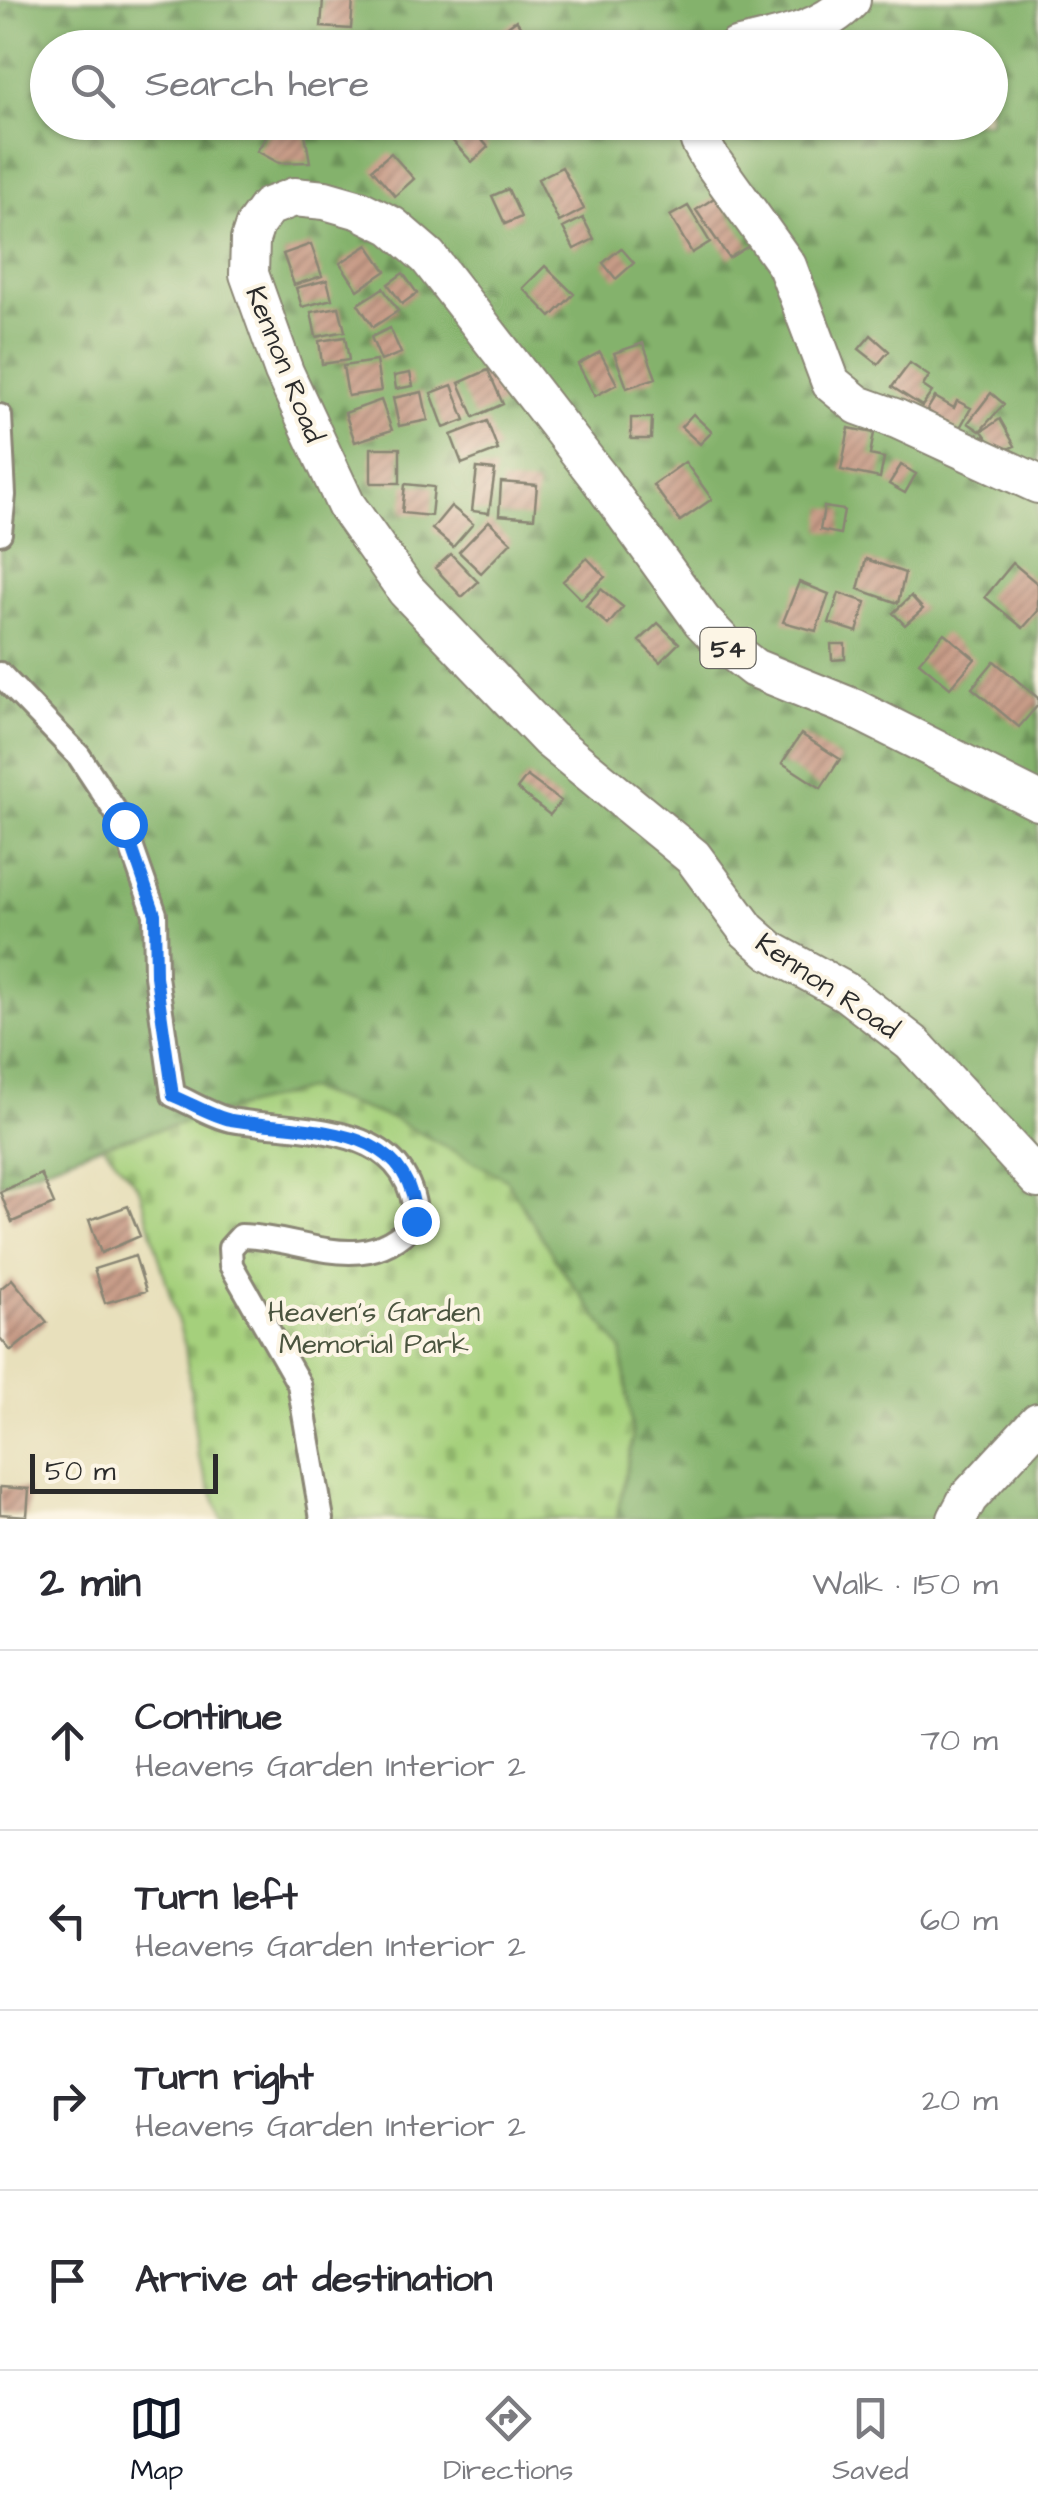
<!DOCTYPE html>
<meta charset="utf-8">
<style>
body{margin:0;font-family:"Architects Daughter",sans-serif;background:#f2f2f3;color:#2b2b33}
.scale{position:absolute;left:30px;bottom:25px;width:188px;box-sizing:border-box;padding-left:10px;border:5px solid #2b2b2b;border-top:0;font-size:28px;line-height:35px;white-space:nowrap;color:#2b2b2b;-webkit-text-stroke:8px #fcf5e5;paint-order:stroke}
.stop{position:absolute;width:30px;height:30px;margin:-22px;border:8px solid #1a73e8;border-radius:50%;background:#fff}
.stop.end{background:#1a73e8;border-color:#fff;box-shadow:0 2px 10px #0008}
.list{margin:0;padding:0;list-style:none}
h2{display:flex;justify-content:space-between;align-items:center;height:130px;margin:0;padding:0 40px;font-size:42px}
h2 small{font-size:32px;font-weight:400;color:#7c7c81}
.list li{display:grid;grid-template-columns:65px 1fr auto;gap:30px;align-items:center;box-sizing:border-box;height:180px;padding:0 40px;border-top:2px solid #e1e1e2}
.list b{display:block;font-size:38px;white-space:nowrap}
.list p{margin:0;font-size:32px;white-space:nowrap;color:#7c7c81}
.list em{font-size:32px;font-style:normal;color:#7c7c81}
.icon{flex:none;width:55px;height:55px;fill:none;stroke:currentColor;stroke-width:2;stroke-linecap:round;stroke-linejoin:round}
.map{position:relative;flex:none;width:1038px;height:1519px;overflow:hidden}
.search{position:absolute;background:#fff;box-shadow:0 2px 8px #0004;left:30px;right:30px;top:30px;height:110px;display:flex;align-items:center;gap:25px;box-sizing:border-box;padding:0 35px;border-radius:55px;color:#7c7c81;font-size:38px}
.sheet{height:850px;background:#fff}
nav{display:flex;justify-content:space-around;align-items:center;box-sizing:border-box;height:140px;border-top:2px solid #e1e1e2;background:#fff;font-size:28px;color:#7c7c81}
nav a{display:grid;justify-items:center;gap:5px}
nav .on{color:#111827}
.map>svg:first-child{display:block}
.forest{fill:url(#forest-firs);stroke:#586e4c;stroke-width:2.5;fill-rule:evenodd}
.cemetery{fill:url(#cemetery-stones);stroke:#687e54;stroke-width:2.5}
.building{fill:url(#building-hatch)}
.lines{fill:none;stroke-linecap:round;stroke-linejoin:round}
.minor-casing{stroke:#8a8674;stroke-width:28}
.trunk-casing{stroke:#8a8674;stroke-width:42}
.minor{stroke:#fff;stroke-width:22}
.trunk{stroke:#fff;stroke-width:38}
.route{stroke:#1a73e8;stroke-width:12}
.labels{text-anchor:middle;stroke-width:8;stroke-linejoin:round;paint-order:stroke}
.shield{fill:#fcf5e5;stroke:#6a6863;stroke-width:2.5}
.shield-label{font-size:25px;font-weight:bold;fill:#2b2b2b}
.street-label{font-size:28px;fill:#2b2b2b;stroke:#fcf5e5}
.park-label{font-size:28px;fill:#4a543f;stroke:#fcf5e5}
</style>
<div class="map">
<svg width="1038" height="1519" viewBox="0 0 1038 1519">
<defs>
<pattern id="forest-firs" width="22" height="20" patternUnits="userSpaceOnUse" patternTransform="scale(2.5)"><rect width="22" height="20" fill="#84b26c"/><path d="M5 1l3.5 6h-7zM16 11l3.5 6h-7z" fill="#6c9159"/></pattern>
<pattern id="cemetery-stones" width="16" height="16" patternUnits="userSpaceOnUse" patternTransform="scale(2.5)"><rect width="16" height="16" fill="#a5d07c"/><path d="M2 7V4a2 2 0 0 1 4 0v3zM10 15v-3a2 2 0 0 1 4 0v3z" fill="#8eb36b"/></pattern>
<pattern id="building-hatch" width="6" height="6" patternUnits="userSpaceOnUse" patternTransform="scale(2.5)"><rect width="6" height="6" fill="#c89c88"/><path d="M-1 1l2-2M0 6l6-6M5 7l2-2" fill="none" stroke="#a37f6f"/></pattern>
</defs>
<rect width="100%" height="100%" fill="#fcf5e5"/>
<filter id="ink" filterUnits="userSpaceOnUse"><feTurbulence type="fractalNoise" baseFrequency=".01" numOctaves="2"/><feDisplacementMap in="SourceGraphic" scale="20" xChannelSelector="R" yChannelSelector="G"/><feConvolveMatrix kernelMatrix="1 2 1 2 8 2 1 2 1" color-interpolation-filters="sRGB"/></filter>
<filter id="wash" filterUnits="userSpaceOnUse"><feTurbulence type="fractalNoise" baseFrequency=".0048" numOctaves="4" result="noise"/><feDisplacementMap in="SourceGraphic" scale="40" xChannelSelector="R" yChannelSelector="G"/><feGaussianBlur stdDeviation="2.25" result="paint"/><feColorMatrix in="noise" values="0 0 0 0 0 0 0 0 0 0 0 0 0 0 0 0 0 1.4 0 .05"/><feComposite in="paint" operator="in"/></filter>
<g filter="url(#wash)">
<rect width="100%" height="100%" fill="#e8e0bc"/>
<path class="forest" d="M0 0H1038V1519H616L633 1437 621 1349 560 1266 393 1119 307 1089 103 1145 0 1185ZM48 48H990V122H48Z"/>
<path class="cemetery" d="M306 1089 393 1119 506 1179 560 1267 621 1349 633 1437 616 1519H222L198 1456 185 1346 139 1188 103 1145Z"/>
<g id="blocks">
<path class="building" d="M323 0H353L351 29 321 27Z
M516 20 535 48H506L497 34Z
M291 122H343L345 129H295Z
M393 122H417L418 125 400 135Z
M427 122H457L433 134Z
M466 122 488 147 472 162 449 137Z
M474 122H497L499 124 488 136Z
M270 131 305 133 310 162 279 163 257 151Z
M391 153 414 179 395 196 372 169Z
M562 167 584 209 559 222 538 179Z
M508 189 521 217 505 224 492 196Z
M717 196 750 245 729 258 696 210Z
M688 206 710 242 692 253 670 216Z
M583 218 594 239 574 249 563 228Z
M311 244 322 276 294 285 283 254Z
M368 245 386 271 358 290 340 263Z
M621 248 634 263 616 279 603 263Z
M545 266 574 294 551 317 523 288Z
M403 273 417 293 402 304 388 284Z
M327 280 332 299 302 307 296 288Z
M383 288 398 311 373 327 358 304Z
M339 307 345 331 316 337 311 312Z
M390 328 401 353 381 361 371 337Z
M871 335 889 351 878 364 859 349Z
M345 337 349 360 322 364 319 341Z
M643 343 656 378 627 388 614 353Z
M600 352 617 384 595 396 578 364Z
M376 361 381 391 348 396 343 366Z
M910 363 929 376 923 386 932 392 922 406 892 387Z
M488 370 503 404 474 417 459 383Z
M410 373 413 386 396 389 394 376Z
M452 385 465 420 444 428 431 393Z
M422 392 428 420 399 426 393 398Z
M991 393 1004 404 980 431 968 423Z
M935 397 954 408 957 401 971 408 958 431 927 410Z
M381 400 392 430 355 442 345 413Z
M693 414 712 432 700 444 681 427Z
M631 418H652L651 439H631Z
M1000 419 1015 446 998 453 982 431Z
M487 421 498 450 462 464 451 435Z
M849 428 874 433 870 455 884 458 880 478 841 470Z
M371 448H400V483H371Z
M685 462 712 499 680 521 653 485Z
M901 465 916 474 905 493 889 484Z
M477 468 495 470 489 513 472 511Z
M501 482 537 485 534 518 499 515Z
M405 484 434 487 431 516 402 513Z
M451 506 473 524 453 547 432 529Z
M824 507 844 510 840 534 820 530Z
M489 521 511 542 481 573 459 552Z
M451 554 478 582 462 597 435 568Z
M587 558 605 577 581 599 563 581Z
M866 559 905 573 898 603 858 589Z
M1013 563 1038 584V611L1023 628 985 597Z
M799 582 829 594 816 631 783 622Z
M601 589 623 607 608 625 586 606Z
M839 593 866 602 857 632 829 623Z
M911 596 923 609 905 625 893 613Z
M658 623 679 643 660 662 639 641Z
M944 633 975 659 950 688 919 662Z
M831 644H845V659L832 660Z
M994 661 1038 698V705L1019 727 972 688Z
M801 734 840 759 821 788 782 763Z
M527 776 561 801 550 815 517 789Z
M41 1174 54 1204 12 1222 0 1192Z
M128 1206 140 1236 101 1253 89 1220Z
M135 1256 146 1291 105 1303 94 1269Z
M12 1279 47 1322 11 1351 0 1338V1289Z
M0 1487 29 1489 27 1516 0 1514Z"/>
</g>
</g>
<g filter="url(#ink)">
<use href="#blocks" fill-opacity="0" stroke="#8a8674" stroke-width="2.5"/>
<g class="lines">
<g class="minor-casing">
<path id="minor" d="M0 416 4 495 0 533
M0 674 79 756 123 823 155 914 156 976 173 1095C192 1103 212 1116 231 1120 304 1133 411 1119 416 1221 364 1280 305 1237 241 1236L230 1248 231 1265 299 1384 322 1519"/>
</g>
<g class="trunk-casing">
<path id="trunk" d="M736 48C777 38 821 32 851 0
M695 122 700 141 709 157 787 266 831 383 858 405 897 419 1038 484
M1038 801 853 708 754 668 726 646 702 621 600 479 428 257 392 226 360 210 325 200 294 197 268 207 255 225 250 240 249 274 284 372 346 505 406 590 549 739 693 857 747 930 771 951 846 992 912 1043 1038 1179
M957 1519 968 1498 1038 1422"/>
</g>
<use href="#minor" class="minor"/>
<use href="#trunk" class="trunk"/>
</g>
</g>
<g class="lines" filter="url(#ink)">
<path class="route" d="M124 824 155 914 156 976 173 1096C191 1103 212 1116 231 1120 304 1133 412 1119 416 1221"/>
</g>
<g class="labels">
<rect class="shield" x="700.5" y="628" width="55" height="40" rx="8"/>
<g class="shield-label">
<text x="728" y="657">54</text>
</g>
<g class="street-label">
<text transform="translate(286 364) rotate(68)" y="10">Kennon Road</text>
<text transform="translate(828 985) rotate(34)" y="10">Kennon Road</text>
</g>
<g class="park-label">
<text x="374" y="1321">Heaven's Garden<tspan x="374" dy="32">Memorial Park</tspan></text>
</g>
</g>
</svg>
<div class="scale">50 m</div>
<div class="stop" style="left:124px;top:824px"></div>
<div class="stop end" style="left:416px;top:1221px"></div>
<div class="search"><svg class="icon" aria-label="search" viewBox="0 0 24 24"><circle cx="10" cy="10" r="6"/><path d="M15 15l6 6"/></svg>Search here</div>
</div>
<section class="sheet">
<h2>2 min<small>Walk · 150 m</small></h2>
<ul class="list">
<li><svg class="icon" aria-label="ahead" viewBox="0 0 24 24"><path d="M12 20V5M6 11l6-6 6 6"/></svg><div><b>Continue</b><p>Heavens Garden Interior 2</p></div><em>70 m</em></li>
<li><svg class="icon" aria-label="left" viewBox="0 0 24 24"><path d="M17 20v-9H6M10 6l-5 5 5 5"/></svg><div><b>Turn left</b><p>Heavens Garden Interior 2</p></div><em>60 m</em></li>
<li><svg class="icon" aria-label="right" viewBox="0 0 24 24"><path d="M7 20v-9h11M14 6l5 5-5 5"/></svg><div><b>Turn right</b><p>Heavens Garden Interior 2</p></div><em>20 m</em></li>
<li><svg class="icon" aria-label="arrive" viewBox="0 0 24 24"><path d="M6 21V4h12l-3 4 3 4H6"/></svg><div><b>Arrive at destination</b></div></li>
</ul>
</section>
<nav>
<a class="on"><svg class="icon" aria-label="map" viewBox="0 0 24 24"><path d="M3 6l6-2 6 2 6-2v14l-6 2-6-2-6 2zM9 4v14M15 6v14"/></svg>Map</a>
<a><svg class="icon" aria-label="directions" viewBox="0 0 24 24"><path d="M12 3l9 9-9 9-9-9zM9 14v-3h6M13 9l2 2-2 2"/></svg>Directions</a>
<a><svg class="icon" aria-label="saved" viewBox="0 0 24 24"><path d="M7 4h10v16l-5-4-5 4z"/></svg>Saved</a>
</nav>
